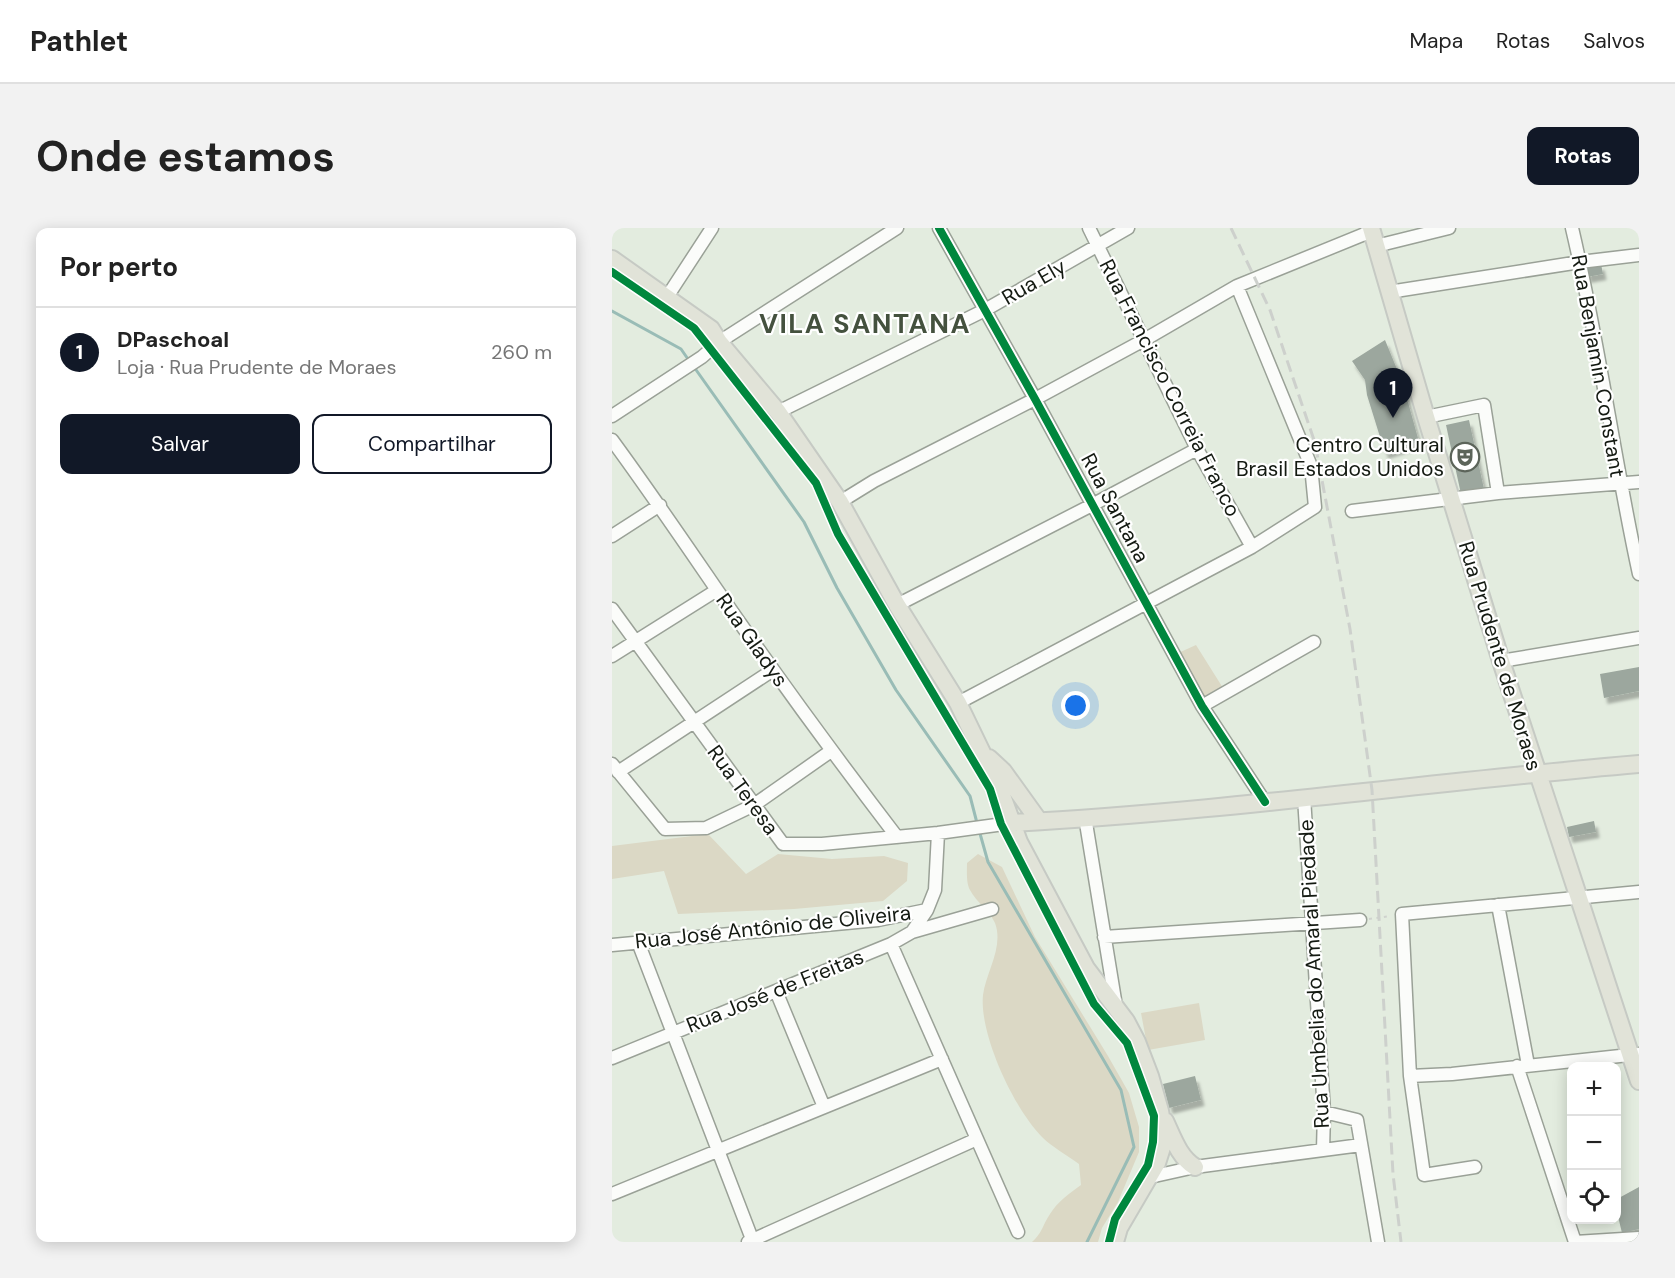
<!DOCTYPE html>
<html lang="pt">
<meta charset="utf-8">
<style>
body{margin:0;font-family:"DM Sans",sans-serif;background:#f2f2f2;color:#222}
.controls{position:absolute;right:18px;bottom:18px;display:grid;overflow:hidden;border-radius:12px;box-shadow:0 3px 15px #0003}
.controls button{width:54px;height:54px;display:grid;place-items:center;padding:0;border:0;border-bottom:2px solid #e0e0e0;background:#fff;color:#222;font:30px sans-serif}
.you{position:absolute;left:464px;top:478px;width:21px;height:21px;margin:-15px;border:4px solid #fff;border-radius:50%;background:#1a73e8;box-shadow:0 0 0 9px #1a73e833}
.badge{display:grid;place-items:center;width:39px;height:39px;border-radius:50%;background:#111827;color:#fff;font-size:20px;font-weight:700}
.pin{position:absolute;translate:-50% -50px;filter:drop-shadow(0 2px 3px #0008)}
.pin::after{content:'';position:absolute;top:32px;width:21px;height:18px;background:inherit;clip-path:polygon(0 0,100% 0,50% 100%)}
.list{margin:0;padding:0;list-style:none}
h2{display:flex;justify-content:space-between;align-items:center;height:78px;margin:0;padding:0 24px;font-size:26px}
h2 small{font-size:20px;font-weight:400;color:#767676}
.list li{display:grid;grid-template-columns:39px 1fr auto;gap:18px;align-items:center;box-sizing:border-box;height:90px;padding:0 24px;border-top:2px solid #e0e0e0}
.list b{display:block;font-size:22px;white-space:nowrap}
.list p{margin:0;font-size:20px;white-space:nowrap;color:#767676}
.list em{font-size:20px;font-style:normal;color:#767676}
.actions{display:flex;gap:12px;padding:18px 24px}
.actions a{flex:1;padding:14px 0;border:2px solid #111827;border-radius:12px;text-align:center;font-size:21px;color:#111827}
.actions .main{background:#111827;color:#fff}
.icon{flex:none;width:33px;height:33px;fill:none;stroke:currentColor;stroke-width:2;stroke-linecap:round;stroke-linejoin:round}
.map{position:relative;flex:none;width:1027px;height:1014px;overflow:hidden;border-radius:12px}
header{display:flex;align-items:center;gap:36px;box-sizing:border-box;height:84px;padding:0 30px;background:#fff;border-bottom:2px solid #e0e0e0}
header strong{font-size:28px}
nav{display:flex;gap:33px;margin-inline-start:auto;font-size:21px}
.intro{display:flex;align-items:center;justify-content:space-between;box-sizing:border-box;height:144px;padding:0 36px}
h1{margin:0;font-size:42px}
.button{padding:15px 27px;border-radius:12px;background:#111827;color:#fff;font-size:21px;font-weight:700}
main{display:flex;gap:36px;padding:0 36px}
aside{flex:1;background:#fff;border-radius:12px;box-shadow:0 3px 15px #0003}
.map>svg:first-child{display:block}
.green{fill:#dbd8c5}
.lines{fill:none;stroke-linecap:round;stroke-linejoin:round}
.stream{stroke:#99bcb6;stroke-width:3}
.building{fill:#9ca79e;filter:url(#shadow)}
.minor-casing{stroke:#9aa197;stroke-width:15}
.major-casing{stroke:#c6cac4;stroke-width:20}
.path{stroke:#cfd2ce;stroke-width:2;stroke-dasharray:3 4.5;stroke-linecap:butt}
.minor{stroke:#fbfcfa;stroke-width:12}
.major{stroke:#e1e3d8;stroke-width:16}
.rail{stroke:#cdd0cc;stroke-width:3;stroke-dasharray:12 6;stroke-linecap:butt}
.cycleway-casing{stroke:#fff;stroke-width:11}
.cycleway{stroke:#00873e;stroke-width:8}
.labels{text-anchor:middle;stroke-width:4.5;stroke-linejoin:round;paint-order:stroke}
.street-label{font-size:21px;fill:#141a12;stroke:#fff}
.poi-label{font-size:21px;fill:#141a12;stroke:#fff;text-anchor:end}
.district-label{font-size:27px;font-weight:bold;letter-spacing:1.5px;fill:#44513e;stroke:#fff}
</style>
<header>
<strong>Pathlet</strong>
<nav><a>Mapa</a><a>Rotas</a><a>Salvos</a></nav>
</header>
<div class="intro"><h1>Onde estamos</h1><a class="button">Rotas</a></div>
<main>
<aside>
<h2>Por perto<small></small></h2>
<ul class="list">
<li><span class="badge">1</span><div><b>DPaschoal</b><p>Loja · Rua Prudente de Moraes</p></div><em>260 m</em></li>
</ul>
<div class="actions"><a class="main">Salvar</a><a>Compartilhar</a></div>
</aside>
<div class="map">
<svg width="1027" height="1014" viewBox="0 0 1027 1014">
<defs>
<filter id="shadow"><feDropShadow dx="3.5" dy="6" stdDeviation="1.5" flood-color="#0004"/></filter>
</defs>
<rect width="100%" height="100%" fill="#e3ecdf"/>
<path class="green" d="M584 417 611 460 590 473 564 426Z
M96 606 134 646 166 626 220 631 272 628 296 635 295 653 271 673 182 681 66 686 52 643 0 651V618Z
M366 626 390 639 423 709 496 828 517 865 527 899V924L506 974 490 1000 486 1014H420C431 1004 430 998 438 986 445 974 458 965 469 957L467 936C455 927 440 919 430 909 402 881 367 806 371 767 374 744 392 719 383 695 378 683 364 674 358 662 354 655 355 643 355 635Z
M587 775 593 812 536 822 529 785Z"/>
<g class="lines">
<path class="stream" d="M0 83 69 121 78 134
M82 139 192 294 225 360 284 462 358 568 365 595
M367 602 376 634 509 862 522 919 475 1014"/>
</g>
<path class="building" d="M989 36 991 46 975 49 973 39Z
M773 112 791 156 807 214 773 225 755 167 753 152 740 133Z
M857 192 872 261 849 266 834 197Z
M1027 439V463L992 470 988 446Z
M982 593 984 604 957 609 955 599Z
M583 848 589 872 557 880 551 856Z
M1027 959V1001L1010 1005 1005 984V971Z"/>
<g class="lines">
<g class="minor-casing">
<path id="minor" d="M327 0 423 171 590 478 653 574
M477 0 585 221 640 319
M960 0C987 114 1002 231 1027 346
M764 18 837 0
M777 64 968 34 1027 27
M55 69 100 0
M166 184 373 82 516 0
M0 188 90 129 107 114 285 0
M814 189 872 177 886 265
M0 212C36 261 70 311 105 362 163 446 223 528 285 609
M228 274 262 253 423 171 532 112 625 58 760 3
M740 283 886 265 1027 254
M0 308 48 277
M285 377 480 277 585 221
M0 381 171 616H210L326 605 399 595
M0 428 105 362
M889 433 1027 410
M346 475 640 319 703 279 699 238 625 58
M590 478 702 414
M0 536 53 601 94 600 142 577 219 523
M6 544 161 442
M692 569 712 884 711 922
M473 589 504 778
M886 677 916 837
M300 704 380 681
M492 709 748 692
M26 714 140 1011
M279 716 406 1004
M0 717 266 692 315 682 323 662 326 605
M164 763 212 879
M0 830 279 716 300 704 315 682
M905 838 963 1014
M798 848 840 846 1027 826
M712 884 745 892 766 1014
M863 939 812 947 798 848 790 686 1027 664
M538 949 583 939 749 917
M0 966 330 831
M136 1014 365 911
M963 1014 1027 1010"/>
</g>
<g class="major-casing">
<path id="major" d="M759 0 814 189 889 433 1027 853
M0 31 99 101 107 114 166 184 228 274 285 377 346 475 388 562 407 614 474 740 514 793 525 814 538 848 548 883 551 899V916L545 935 507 1000 503 1014
M377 530 391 543 427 593
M399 595C609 584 818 554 1027 536
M553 893C561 910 567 929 583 939"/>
</g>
<path class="path" d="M757 691 779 688"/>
<use href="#minor" class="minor"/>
<use href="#major" class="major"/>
<path class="rail" d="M619 0 658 82 703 215 738 401 760 562 781 946 789 1014"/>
<g class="cycleway-casing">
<path id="cycleway" d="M327 0 423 171 590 478 653 574
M0 44 82 100 204 255 226 306 378 561 389 596 482 776 515 815 542 888 541 914 536 937 503 991 497 1014"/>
</g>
<use href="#cycleway" class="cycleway"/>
</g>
<defs>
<g id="theatre-ring" transform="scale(1.5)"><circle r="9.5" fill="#fff" stroke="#5c645a" stroke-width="1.5"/><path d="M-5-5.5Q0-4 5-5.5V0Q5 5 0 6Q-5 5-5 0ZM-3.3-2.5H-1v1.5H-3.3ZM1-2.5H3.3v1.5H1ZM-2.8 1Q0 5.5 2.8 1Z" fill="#5c645a"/></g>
</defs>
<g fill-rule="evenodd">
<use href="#theatre-ring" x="853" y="229"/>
</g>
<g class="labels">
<g class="street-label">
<text transform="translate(422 54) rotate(-30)" y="7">Rua Ely</text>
<text transform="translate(986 138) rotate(80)" y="7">Rua Benjamin Constant</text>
<text transform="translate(558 160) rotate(63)" y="7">Rua Francisco Correia Franco</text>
<text transform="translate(503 280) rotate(62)" y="7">Rua Santana</text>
<text transform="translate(140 412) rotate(55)" y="7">Rua Gladys</text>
<text transform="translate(888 428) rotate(73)" y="7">Rua Prudente de Moraes</text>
<text transform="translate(131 562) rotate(54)" y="7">Rua Teresa</text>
<text transform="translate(161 699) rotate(-6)" y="7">Rua José Antônio de Oliveira</text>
<text transform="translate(702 746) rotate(-93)" y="7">Rua Umbelia do Amaral Piedade</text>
<text transform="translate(163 763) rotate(-22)" y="7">Rua José de Freitas</text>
</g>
<g class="poi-label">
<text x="832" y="224">Centro Cultural<tspan x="832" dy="24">Brasil Estados Unidos</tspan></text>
</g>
<g class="district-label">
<text x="253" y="105">VILA SANTANA</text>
</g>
</g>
</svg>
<div class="controls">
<button>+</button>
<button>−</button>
<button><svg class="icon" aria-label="locate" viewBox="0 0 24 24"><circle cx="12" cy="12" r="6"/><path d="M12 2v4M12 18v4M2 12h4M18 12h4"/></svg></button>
</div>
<div class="you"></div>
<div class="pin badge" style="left:781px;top:190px">1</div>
</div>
</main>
